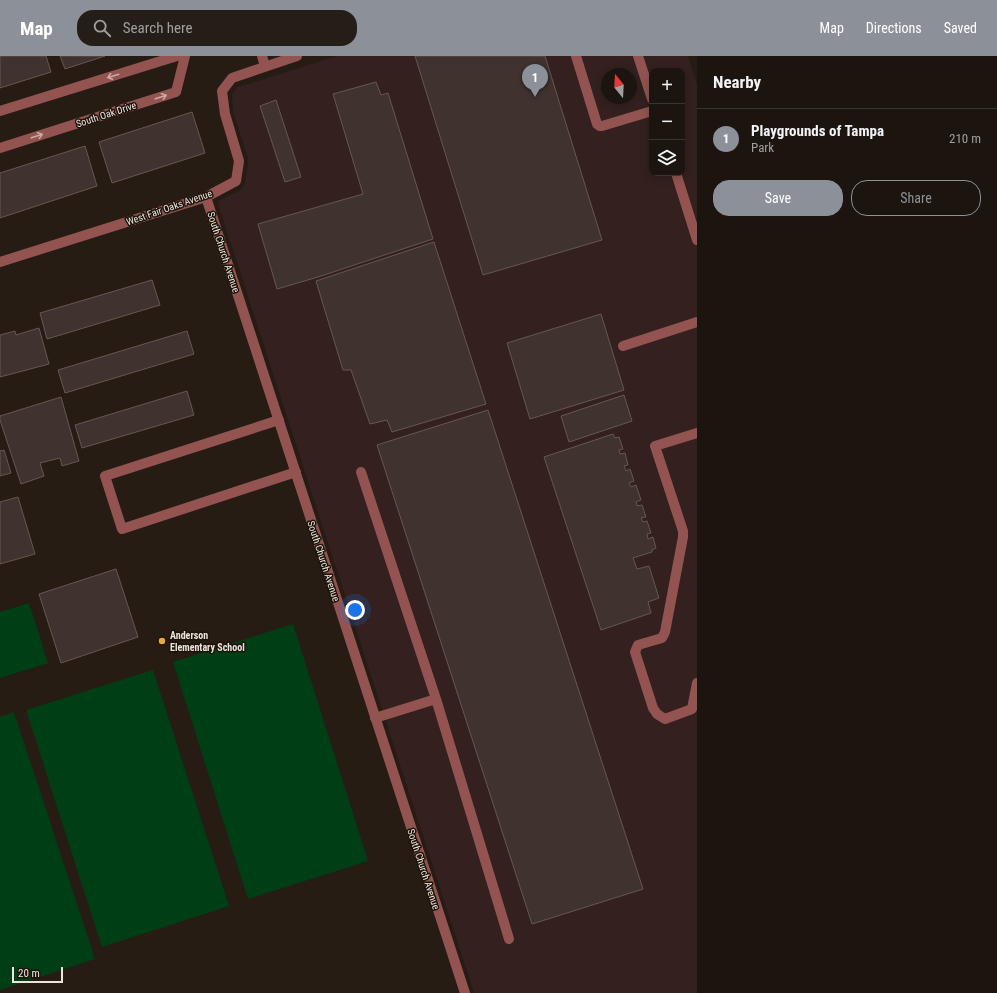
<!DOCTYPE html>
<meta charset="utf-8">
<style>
body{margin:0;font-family:"Roboto Condensed",sans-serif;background:#251e18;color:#f1f3f6}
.controls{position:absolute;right:12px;top:12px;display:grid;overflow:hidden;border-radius:8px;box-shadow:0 2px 10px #0003}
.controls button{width:36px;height:36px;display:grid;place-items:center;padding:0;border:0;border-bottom:1px solid #3a342f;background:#1c150f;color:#f1f3f6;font:20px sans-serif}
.compass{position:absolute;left:601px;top:12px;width:36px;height:36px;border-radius:50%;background:#1c150f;box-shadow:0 2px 10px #0003;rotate:342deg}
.scale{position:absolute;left:12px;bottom:10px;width:51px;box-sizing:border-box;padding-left:4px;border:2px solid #ece5df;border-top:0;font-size:11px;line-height:14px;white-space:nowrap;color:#ece5df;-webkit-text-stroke:3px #1c130b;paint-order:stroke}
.you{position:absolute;left:355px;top:554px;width:14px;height:14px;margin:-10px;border:3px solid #fff;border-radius:50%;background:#1a73e8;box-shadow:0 0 0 6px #1a73e833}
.badge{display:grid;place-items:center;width:26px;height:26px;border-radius:50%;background:#8c9099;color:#fff;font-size:13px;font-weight:700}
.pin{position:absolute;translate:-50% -33px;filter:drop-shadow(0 1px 2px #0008)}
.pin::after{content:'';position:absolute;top:21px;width:14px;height:12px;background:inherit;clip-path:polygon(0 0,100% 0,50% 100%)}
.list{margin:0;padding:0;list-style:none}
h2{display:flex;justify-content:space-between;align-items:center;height:52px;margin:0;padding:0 16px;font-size:17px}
h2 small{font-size:13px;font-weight:400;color:#a09f9e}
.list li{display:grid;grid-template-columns:26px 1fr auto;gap:12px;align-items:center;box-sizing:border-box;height:60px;padding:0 16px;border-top:1px solid #3a342f}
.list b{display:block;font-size:15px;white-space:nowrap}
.list p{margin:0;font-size:13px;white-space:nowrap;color:#a09f9e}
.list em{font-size:13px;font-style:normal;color:#a09f9e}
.actions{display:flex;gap:8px;padding:12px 16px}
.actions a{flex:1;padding:9px 0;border:1px solid #8c9099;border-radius:16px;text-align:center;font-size:14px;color:#8c9099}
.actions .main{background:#8c9099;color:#fff}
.icon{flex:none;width:22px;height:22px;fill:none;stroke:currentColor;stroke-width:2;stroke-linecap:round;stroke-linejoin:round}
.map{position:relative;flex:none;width:697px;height:937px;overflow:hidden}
header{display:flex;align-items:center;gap:24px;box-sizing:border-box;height:56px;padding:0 20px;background:#8c9099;color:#fff}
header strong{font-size:19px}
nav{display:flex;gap:22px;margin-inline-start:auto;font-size:14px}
.search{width:280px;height:36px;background:#251e18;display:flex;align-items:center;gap:10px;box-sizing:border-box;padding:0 14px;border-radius:16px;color:#a09f9e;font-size:15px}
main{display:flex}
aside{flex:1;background:#1c150f}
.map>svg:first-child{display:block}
.commercial{fill:#33201f;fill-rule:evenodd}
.green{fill:#003f15}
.building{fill:#40322f;stroke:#665753}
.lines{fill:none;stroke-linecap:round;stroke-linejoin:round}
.minor{stroke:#935451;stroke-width:10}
.oneway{stroke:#c8aba6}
.poi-dot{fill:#eda83b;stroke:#1c130b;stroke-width:1.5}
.labels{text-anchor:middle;stroke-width:3;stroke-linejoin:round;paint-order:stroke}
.street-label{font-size:10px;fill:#ece5df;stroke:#1c130b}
.poi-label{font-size:10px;font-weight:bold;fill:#ece5df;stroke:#1c130b;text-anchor:start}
</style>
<header>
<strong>Map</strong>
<div class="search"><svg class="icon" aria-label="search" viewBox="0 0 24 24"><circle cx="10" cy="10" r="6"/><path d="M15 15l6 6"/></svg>Search here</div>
<nav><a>Map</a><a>Directions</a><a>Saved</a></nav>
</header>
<main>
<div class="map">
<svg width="697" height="937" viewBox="0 0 697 937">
<rect width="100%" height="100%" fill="#261c14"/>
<path class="commercial" d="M337 0H688L697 29V937H474L218 148V145L241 134 245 127 248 107V102L233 56 232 38 237 31 261 24ZM652 15H682V117H652ZM607 18H631V42H607Z"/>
<path class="green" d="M29 547 48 607 0 622V556Z
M293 568 368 805 248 843 173 606Z
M153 614 229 850 102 891 26 654Z
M14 656 95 903 0 934V661Z"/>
<path class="building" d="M0 0H46L51 16 0 32Z
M60 0H105L65 13Z
M415 0H545L602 184 483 219Z
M376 26 381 39 388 37 433 183 318 221 277 233 258 168 363 138 333 38Z
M276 44 301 121 285 126 260 50Z
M192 56 205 97 112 127 99 86Z
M85 90 97 130 0 162V117Z
M434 186 486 348 392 376 387 364 370 368 351 314H343L316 225Z
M152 224 160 249 47 283 40 257Z
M601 258 624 334 530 363 507 287Z
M39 272 49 308 0 321V279L15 275 16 279Z
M187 275 194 298 65 337 58 314Z
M187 335 194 359 82 392 75 369Z
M624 339 632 365 569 386 561 360Z
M61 341 79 405 62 410 60 402 40 407 44 420 21 428 0 364V360Z
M488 354 643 833 532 868 377 389Z
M613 378 615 382 619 381 623 393 619 394 620 398 625 397 628 409 624 410 626 415 630 413 634 425 629 427 631 431 636 429 641 444 636 446 637 450 642 449 646 461 641 462 643 466 647 465 651 477 647 478 648 483 653 481 656 492 652 494V496L633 502 637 513 649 510 659 542 648 546 651 557 601 574 544 401Z
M4 394 11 417 0 420V395Z
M18 441 35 498 0 508V446Z
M116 513 138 581 61 607 39 538Z"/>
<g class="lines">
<path class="minor" d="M262 0 265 10
M576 0 597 68 600 70H602L652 55
M638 0 652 43
M0 55 177 0
M0 92 176 36 185 0
M676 117 697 184
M206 141 465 937
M0 206 206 141 236 125 239 105 225 58 222 35 232 22 297 0
M623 290 697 266
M279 364 105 420 122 473 296 416
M697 377 655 390 683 475V481L665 576 662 582 638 589 635 596 653 652 657 658 665 663 692 653 697 627
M361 416 436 643
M375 662 436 643 509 883"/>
</g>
<defs><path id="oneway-shaft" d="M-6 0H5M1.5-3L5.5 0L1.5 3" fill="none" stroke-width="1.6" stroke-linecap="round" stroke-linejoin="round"/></defs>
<g class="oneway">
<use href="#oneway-shaft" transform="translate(113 20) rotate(163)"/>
<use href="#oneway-shaft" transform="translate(161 41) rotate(-18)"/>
<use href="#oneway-shaft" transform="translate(37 80) rotate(-18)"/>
</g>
<circle class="poi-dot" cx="162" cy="585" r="4"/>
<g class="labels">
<g class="street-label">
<text transform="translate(106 58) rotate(-18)" y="4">South Oak Drive</text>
<text transform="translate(169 151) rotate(-19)" y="4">West Fair Oaks Avenue</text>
<text transform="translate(224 196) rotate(72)" y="4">South Church Avenue</text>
<text transform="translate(324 505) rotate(72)" y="4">South Church Avenue</text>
<text transform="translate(424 813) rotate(72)" y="4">South Church Avenue</text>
</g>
<g class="poi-label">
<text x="170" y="583">Anderson<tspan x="170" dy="12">Elementary School</tspan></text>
</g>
</g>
</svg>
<div class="controls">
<button>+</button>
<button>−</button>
<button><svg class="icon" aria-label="layers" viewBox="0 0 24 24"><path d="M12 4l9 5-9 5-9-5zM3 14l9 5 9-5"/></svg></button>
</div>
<svg class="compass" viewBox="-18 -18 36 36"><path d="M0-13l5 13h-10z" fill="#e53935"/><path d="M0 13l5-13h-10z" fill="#a09f9e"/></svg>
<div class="scale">20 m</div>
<div class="you"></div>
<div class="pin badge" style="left:535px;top:41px">1</div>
</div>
<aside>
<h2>Nearby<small></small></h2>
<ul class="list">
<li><span class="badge">1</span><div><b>Playgrounds of Tampa</b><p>Park</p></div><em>210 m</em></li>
</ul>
<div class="actions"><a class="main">Save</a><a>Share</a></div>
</aside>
</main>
